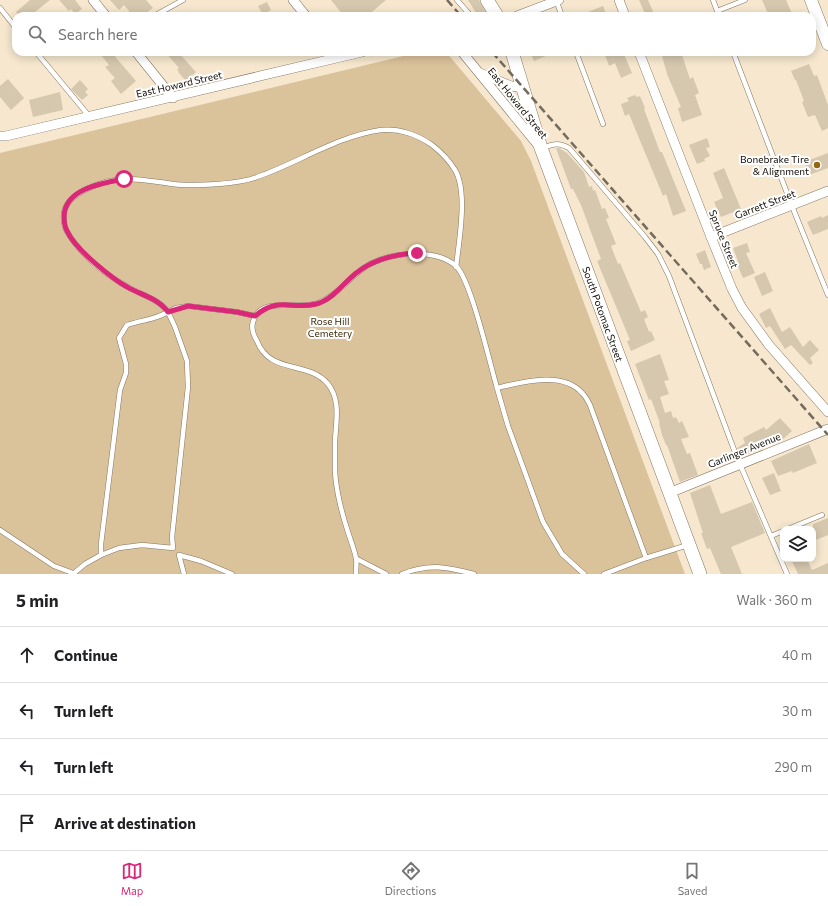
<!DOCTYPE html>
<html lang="en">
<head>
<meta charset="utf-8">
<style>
  body { margin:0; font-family:Commissioner,sans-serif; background:#f2f2f2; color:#202124 }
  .controls { position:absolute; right:12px; bottom:12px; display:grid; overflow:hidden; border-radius:8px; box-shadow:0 2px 10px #0003 }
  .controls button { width:36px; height:36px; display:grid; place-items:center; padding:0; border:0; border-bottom:1px solid #e0e0e0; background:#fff; color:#202124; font:20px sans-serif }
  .stop { position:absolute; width:12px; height:12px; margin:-9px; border:3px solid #db2777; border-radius:50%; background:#fff }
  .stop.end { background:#db2777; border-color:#fff; box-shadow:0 1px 4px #0008 }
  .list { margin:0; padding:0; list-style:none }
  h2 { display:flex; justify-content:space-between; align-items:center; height:52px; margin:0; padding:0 16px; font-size:17px }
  h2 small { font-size:13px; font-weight:400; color:#757577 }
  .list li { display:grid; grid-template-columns:26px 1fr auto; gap:12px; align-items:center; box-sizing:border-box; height:56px; padding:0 16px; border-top:1px solid #e0e0e0 }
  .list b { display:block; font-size:15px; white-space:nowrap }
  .list em { font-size:13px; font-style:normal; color:#757577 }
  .icon { flex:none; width:22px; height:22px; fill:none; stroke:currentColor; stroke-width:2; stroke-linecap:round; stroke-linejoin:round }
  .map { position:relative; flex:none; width:828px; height:574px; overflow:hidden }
  .search { position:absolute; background:#fff; box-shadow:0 2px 10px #0003; left:12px; right:12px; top:12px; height:44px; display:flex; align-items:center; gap:10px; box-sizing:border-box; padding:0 14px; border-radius:12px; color:#757577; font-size:15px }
  .sheet { height:276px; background:#fff }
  nav { display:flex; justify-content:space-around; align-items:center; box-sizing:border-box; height:56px; border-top:1px solid #e0e0e0; background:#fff; font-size:11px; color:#757577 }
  nav a { display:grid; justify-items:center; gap:2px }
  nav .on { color:#db2777 }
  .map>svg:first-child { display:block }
  .green { fill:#dac29a }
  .building { fill:#d6c8af }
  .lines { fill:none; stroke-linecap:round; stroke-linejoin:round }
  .service-casing { stroke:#847761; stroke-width:5.5 }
  .minor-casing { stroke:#847761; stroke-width:10 }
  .tertiary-casing { stroke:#847761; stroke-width:13 }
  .secondary-casing { stroke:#847761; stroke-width:14 }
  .service { stroke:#fff; stroke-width:4.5 }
  .minor { stroke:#fff; stroke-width:9 }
  .tertiary { stroke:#fff; stroke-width:12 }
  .secondary { stroke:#fff; stroke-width:13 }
  .rail { stroke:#746b5d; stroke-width:2.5; stroke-dasharray:8 4; stroke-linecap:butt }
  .route { stroke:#db2777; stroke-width:5 }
  .poi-dot { fill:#916910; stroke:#fff; stroke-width:1.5 }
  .labels { text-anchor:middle; stroke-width:4; stroke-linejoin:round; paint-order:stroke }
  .street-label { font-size:10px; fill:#100c05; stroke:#fff }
  .poi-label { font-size:10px; fill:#100c05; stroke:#fff; text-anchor:end }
  .park-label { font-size:10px; fill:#3d2d0d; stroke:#fff }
</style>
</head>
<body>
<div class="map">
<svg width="828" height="574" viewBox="0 0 828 574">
  <rect width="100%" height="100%" fill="#f6e7ce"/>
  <path class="green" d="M420,52H446L521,141L531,161L685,574H0V153Z"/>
  <g class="building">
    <path d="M30,0H50L30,16H19L16,12Z"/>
    <path d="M59,0H75L82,9L75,14L71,9L69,11Z"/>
    <path d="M110,0H146L153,8L142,16H133L124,5L119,10Z"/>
    <path d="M331,0H386L367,16H344Z"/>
    <path d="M468,0H479L488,16H478Z"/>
    <path d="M639,0H648L655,16H646Z"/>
    <path d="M762,0H786L793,16H769Z"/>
    <path d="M267,2L271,10L263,15L258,6Z"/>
    <path d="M603,6L607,16H578Z"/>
    <path d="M105,52H111L136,81L121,94L111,81L115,78L105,67L109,65L101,55Z"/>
    <path d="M165,52H178L196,72L186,81L179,73L177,69L179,68Z"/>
    <path d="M530,52H555L534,61Z"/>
    <path d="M604,52H623L632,73L621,78L615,63L609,66Z"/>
    <path d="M661,52H681L690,79L693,77L699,93L695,95L702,115L682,122L678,108L681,107L667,74Z"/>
    <path d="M809,64L814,76L817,75L828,105V128L822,131L815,115L808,117L802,102L804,101L796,80H795L791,71Z"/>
    <path d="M8,79L24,98L11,110L0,97V86Z"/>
    <path d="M80,80L88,89L85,92L88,95L82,100L71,89Z"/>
    <path d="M60,92L63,110L33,117L29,100Z"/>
    <path d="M635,95L637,97L640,96L645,108L644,109L660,152H662L686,211L673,216L666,194L663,196L629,114L625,116L621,104L629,101L627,98Z"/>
    <path d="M707,138L710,147L706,148L710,156L704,159L705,161L697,164L689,145Z"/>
    <path d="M556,148H559L567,153L584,172L589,187L592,186L593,191L595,190L602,209L605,208L609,218L606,219L616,244L611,246L618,264L620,263L641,312L645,310L648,317L644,319L649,332L651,331L655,340L631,351L627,341L630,340L597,261L601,259L581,205L573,189H571Z"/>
    <path d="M828,153V168L809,175L804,162Z"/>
    <path d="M724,168L741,209L721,217L714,202L723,198L713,173Z"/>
    <path d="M828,215V229L813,235L807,222L821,216L822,218Z"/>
    <path d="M747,243L750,252L746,253L755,273L743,278L736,262L738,261L733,248Z"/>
    <path d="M705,250L711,267L704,270L702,264H700L696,254Z"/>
    <path d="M765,272L773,291L762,296L754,277Z"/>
    <path d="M770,308L782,332L790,327L803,347L810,340L819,350L810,358L813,363L810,365L791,345L785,349L770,326L766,328L759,314Z"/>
    <path d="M660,354L669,380L664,381L669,394L660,397L665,413L671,411L673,418L676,417L679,423L682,421L689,437L681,439L687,454L690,453L698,475L680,482L667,445H666L662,435L659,423H660L651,399L649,400L635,364Z"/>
    <path d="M780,418L792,431L782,440L741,457L737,448L745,443L743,438L764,427L766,430Z"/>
    <path d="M809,444L817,463L793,473L792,471L778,476L771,461Z"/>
    <path d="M774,473L781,491L770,495L762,478Z"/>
    <path d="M710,485L721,514L752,502L765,533L731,547L742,574H721L710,548L707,549L701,533H703L690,493Z"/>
    <path d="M828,518V535L813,541V524Z"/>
    <path d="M791,559H807L812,570L828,563V574H798Z"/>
  </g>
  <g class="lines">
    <g class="service-casing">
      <g id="service">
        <path d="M457,0L471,16"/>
        <path d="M556,0L562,16"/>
        <path d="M713,0L719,16"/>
        <path d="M0,8L16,28"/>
        <path d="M717,11L745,0"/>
        <path d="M154,16L183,0"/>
        <path d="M36,52L89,116"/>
        <path d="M576,52L603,124"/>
        <path d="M733,52L792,206L828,295"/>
        <path d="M542,148C554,144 558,142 569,148L645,237L658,254L669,276L736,455L787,574"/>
        <path d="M168,312L175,327L187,361L188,387L172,537L173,548L142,545L119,548L101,555V544L118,406L120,390L126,373V364L119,338L127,325C142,320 154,320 168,312Z"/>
        <path d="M255,316L237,312L188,306L176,308L168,312C159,299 141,295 128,287C107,276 80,254 68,233C64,227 63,220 64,213C67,191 106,180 125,179C142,179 157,182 173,184C187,186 202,185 217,184C230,183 245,182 257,177C298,163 337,136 381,130C399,128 418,135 432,145C441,152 449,160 455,170C468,191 459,242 456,267"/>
        <path d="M788,529L822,515"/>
        <path d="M0,530L54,566L73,573"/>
        <path d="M771,536L783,531"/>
        <path d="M357,559L386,574"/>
        <path d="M73,574L85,564L101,555"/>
        <path d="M184,574L179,555L201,561L232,574"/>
        <path d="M356,574C356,569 357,563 356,558C354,548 350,539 347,529C341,510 336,491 335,471C335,461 335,451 335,441C336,422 341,400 328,384C308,360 270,375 257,341C254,336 251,328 253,322C259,295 300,310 318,303C339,295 351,274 370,264C393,252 435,248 456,266C471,280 490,364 497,388"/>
        <path d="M402,574C429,563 447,567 474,574"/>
        <path d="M584,574L562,554L543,522L508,426L497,388C522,382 564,370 583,394C586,397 588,401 590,405L646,558"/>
        <path d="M604,574L646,558L688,545"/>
      </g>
    </g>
    <g class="minor-casing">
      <g id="minor">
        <path d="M93,0L106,16"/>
        <path d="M293,0L306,16"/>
        <path d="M619,0L625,16"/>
        <path d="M517,16L559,0"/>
        <path d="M136,52L173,98"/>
        <path d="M462,52L538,145"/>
        <path d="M639,52L711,237L732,289L742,308L769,345L828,412"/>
        <path d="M480,73L511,86L524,88"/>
        <path d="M0,136H6L362,52"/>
        <path d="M711,237L828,191"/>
        <path d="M669,493L828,429"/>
      </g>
    </g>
    <g class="tertiary-casing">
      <path id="tertiary" d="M811,0L828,44"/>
    </g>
    <g class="secondary-casing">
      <g id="secondary">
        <path d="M487,0L497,16"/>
        <path d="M512,52L541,148L700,574"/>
      </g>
    </g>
    <use href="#service" class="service"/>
    <use href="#minor" class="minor"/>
    <use href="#tertiary" class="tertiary"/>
    <use href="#secondary" class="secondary"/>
    <g class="rail">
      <path d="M447,0L461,16"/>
      <path d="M492,52L828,435"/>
    </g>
  </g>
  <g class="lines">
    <path class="route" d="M124,179C102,183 65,189 64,216C64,222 64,226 67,231C75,249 112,279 129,288C142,295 159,299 168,312L188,306L237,312L255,316C279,296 291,310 316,304C332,300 343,284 355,274C373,259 394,254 417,253"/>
  </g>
  <circle class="poi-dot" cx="817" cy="165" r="4"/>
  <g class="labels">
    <g class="street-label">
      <text transform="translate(179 84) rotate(-13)" y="4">East Howard Street</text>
      <text transform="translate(518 103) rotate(51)" y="4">East Howard Street</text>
      <text transform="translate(765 204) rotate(-21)" y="4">Garrett Street</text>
      <text transform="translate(724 239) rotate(68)" y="4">Spruce Street</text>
      <text transform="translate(603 314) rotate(70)" y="4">South Potomac Street</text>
      <text transform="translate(744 450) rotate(-22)" y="4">Garlinger Avenue</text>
    </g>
    <g class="poi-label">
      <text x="809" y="163">Bonebrake Tire<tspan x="809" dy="12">&amp; Alignment</tspan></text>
    </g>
    <g class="park-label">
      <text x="330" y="325">Rose Hill<tspan x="330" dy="12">Cemetery</tspan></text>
    </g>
  </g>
</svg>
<div class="controls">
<button><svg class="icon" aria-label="layers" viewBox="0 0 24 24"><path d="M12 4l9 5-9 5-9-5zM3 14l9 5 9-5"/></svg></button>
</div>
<div class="stop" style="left:124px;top:179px"></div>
<div class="stop end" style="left:417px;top:253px"></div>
<div class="search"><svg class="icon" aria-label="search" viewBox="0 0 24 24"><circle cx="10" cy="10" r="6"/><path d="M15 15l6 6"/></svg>Search here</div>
</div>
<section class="sheet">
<h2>5 min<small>Walk · 360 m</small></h2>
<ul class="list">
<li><svg class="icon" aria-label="ahead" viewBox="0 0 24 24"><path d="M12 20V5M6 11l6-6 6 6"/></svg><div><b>Continue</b></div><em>40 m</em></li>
<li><svg class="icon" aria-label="left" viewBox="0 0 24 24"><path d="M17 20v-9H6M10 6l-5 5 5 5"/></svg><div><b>Turn left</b></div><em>30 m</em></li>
<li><svg class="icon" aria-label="left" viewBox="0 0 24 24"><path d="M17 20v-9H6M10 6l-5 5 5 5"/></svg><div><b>Turn left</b></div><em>290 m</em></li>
<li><svg class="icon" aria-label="arrive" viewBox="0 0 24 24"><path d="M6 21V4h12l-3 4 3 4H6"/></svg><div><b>Arrive at destination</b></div></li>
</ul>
</section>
<nav>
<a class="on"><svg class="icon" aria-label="map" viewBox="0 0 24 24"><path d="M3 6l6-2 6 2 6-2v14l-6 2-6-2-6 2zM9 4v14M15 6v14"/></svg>Map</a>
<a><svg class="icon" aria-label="directions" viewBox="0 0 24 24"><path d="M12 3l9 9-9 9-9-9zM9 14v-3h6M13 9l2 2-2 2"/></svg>Directions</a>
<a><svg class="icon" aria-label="saved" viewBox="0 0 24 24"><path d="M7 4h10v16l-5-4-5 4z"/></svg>Saved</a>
</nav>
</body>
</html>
